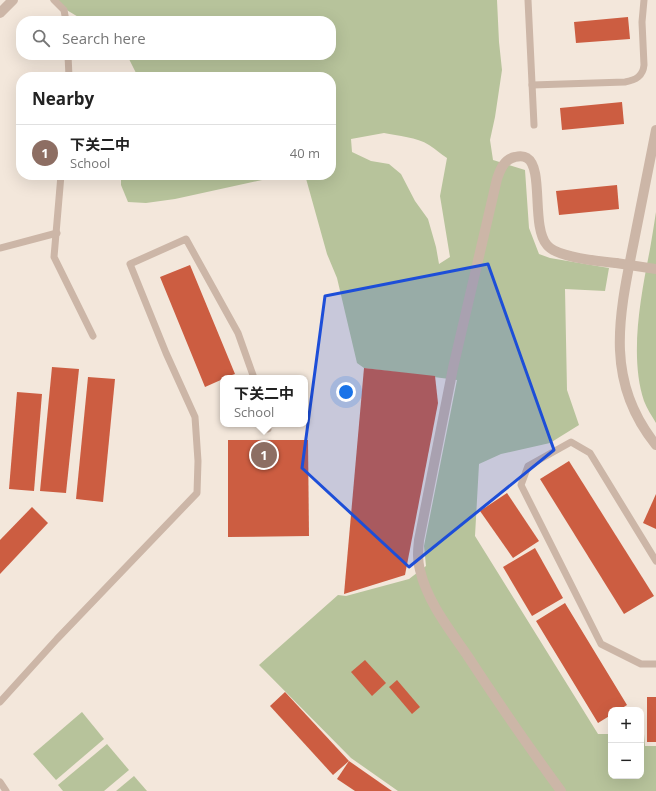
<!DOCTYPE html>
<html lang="en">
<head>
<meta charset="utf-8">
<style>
  body { margin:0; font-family:"Open Sans","Noto Sans SC",sans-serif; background:#f6f6f6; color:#222 }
  .controls { position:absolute; right:12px; bottom:12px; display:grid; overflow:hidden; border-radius:8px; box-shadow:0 4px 16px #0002 }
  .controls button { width:36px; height:36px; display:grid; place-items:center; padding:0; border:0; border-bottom:1px solid #e0e0e0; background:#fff; color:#222; font:20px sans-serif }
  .you { position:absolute; left:346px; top:392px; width:14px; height:14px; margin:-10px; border:3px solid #fff; border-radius:50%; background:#1a73e8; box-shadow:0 0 0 6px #1a73e833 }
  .badge { display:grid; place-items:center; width:26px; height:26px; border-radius:50%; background:#7c3aed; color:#fff; font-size:13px; font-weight:700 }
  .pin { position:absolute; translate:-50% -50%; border:2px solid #fff; box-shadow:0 1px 4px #0006 }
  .popup { position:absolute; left:220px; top:375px; width:88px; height:52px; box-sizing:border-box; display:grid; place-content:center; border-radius:8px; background:#fff; filter:drop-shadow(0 1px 3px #0005); font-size:13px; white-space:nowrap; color:#767676 }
  .popup b { font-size:15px; color:#222 }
  .popup::after { content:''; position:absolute; left:50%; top:100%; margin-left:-8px; border:8px solid transparent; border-top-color:#fff }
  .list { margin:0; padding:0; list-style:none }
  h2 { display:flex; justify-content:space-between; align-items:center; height:52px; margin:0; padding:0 16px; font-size:17px }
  h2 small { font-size:13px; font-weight:400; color:#767676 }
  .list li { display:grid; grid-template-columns:26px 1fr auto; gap:12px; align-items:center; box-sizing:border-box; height:56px; padding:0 16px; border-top:1px solid #e0e0e0 }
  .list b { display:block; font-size:15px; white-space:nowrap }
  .list p { margin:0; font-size:13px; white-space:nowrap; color:#767676 }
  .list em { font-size:13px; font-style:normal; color:#767676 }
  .icon { flex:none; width:22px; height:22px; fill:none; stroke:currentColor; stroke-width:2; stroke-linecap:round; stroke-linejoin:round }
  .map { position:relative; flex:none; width:656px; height:791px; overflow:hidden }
  .search { position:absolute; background:#fff; box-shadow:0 4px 16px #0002; left:16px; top:16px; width:320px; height:44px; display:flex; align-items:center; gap:10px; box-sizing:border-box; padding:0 14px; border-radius:16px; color:#767676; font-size:15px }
  .panel { position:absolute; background:#fff; box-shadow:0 4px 16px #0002; left:16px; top:72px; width:320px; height:108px; border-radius:16px }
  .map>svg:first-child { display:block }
  .green { fill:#b7c39b; fill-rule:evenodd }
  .building { fill:#cc5d41 }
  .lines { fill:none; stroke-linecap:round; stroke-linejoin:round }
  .lane { stroke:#ccb6a7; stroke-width:7 }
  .street { stroke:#ccb6a7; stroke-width:10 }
  .street-bridge { stroke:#ccb6a7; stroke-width:10 }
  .marked { fill:#1d4ed8; fill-opacity:0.2; stroke:#1d4ed8; stroke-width:3; stroke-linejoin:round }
</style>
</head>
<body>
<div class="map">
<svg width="656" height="791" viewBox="0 0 656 791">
  <rect width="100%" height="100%" fill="#f3e7db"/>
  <g class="green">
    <path d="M50,0H497L499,42L502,70L495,117L490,140L493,160L525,170L529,228L539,254L550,258L609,268L605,291L565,289L567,390L579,425L550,443L501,454L479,464L475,536L598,734H611V776H641V734H644L645,746H656V791H398L351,758L259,665L338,595L346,596L409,579L426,566L424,546L457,380L364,368L357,363L337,278L327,254L305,175H331V77H138L127,55H331V21H85ZM384,133C398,136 417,137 429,145C436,149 440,154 447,158L440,196L450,257L439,264L436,247L428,219L415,201L401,174L389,164L371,161L352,152L351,139Z"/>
    <path d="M121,175H285L175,199L146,203L128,202L121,185Z"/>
    <path d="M656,212V423C652,416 647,409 644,401C629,356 641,295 650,249C652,237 654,225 656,212Z"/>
    <path d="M82,712L104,739L56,780L33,754Z"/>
    <path d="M107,744L129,770L104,791H63L58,785Z"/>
    <path d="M134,776L147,791H116Z"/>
  </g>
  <g class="building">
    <path d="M628,17L630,39L576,43L574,22Z"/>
    <path d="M622,102L624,124L562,130L560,108Z"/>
    <path d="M617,185L619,209L559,215L556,191Z"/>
    <path d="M190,265L235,374L223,378V379L205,387L160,277Z"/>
    <path d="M52,367L79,369L66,493L40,491Z"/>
    <path d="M364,368L435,376L438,403L405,575L344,594Z"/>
    <path d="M88,377L115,379L103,502L76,499Z"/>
    <path d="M17,392L42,394L34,491L9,489Z"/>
    <path d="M228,440H308L309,536L228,537Z"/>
    <path d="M569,461L654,596L624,614L540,479Z"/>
    <path d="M507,493L539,541L513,558L480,511Z"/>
    <path d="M656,494V529L643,523Z"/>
    <path d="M32,507L48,523L0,574V540Z"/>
    <path d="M535,548L563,598L532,616L503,567Z"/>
    <path d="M565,603L627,705L619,710H611V715L598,723L536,621Z"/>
    <path d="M365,660L386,683L372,696L351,672Z"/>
    <path d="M397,680L420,707L412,714L389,687Z"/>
    <path d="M285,692L349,761L333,775L270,706Z"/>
    <rect x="647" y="697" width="9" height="45"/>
    <path d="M349,761L392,791H355L337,779Z"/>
  </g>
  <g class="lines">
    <g class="lane">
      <path d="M54,0L64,10L66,21"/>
      <path d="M528,0L534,125"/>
      <path d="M68,55L69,77"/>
      <path d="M532,85L625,82C636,80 643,76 644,65L642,22L644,0"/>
      <path d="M61,175L54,257L93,336"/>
      <path d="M0,248L57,233"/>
      <path d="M267,424L268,429"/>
      <path d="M656,561L590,453L571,442L528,466L521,485L601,644L641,664H656"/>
      <path d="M0,702L57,639L197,493L198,461L195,417L166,353L130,264L186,239L238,333L254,378"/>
      <path d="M0,782L6,791"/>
    </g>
    <g class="street">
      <path d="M0,13L13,0"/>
      <path d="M656,130C649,167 641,204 634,241C619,316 604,381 656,445"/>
      <path d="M561,791C528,746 497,701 467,655C449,629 427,601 420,570C417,560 418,550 419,540L453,368L497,179C500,170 504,159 515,157C519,156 524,156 527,158C544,168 531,227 547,245C557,258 600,261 616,263"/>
    </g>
    <path class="street-bridge" d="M616,263L656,269"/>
  </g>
  <path class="marked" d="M488,264L554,450L409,567L302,468L325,296Z"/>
</svg>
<div class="controls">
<button>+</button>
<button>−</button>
</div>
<div class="you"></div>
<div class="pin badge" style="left:264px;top:455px;background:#8d6e63">1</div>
<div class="popup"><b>下关二中</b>School</div>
<div class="search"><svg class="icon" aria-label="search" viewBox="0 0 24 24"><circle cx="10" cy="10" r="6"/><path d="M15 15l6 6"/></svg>Search here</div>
<section class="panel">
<h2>Nearby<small></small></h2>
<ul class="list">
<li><span class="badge" style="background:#8d6e63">1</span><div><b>下关二中</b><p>School</p></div><em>40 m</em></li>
</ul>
</section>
</div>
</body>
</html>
